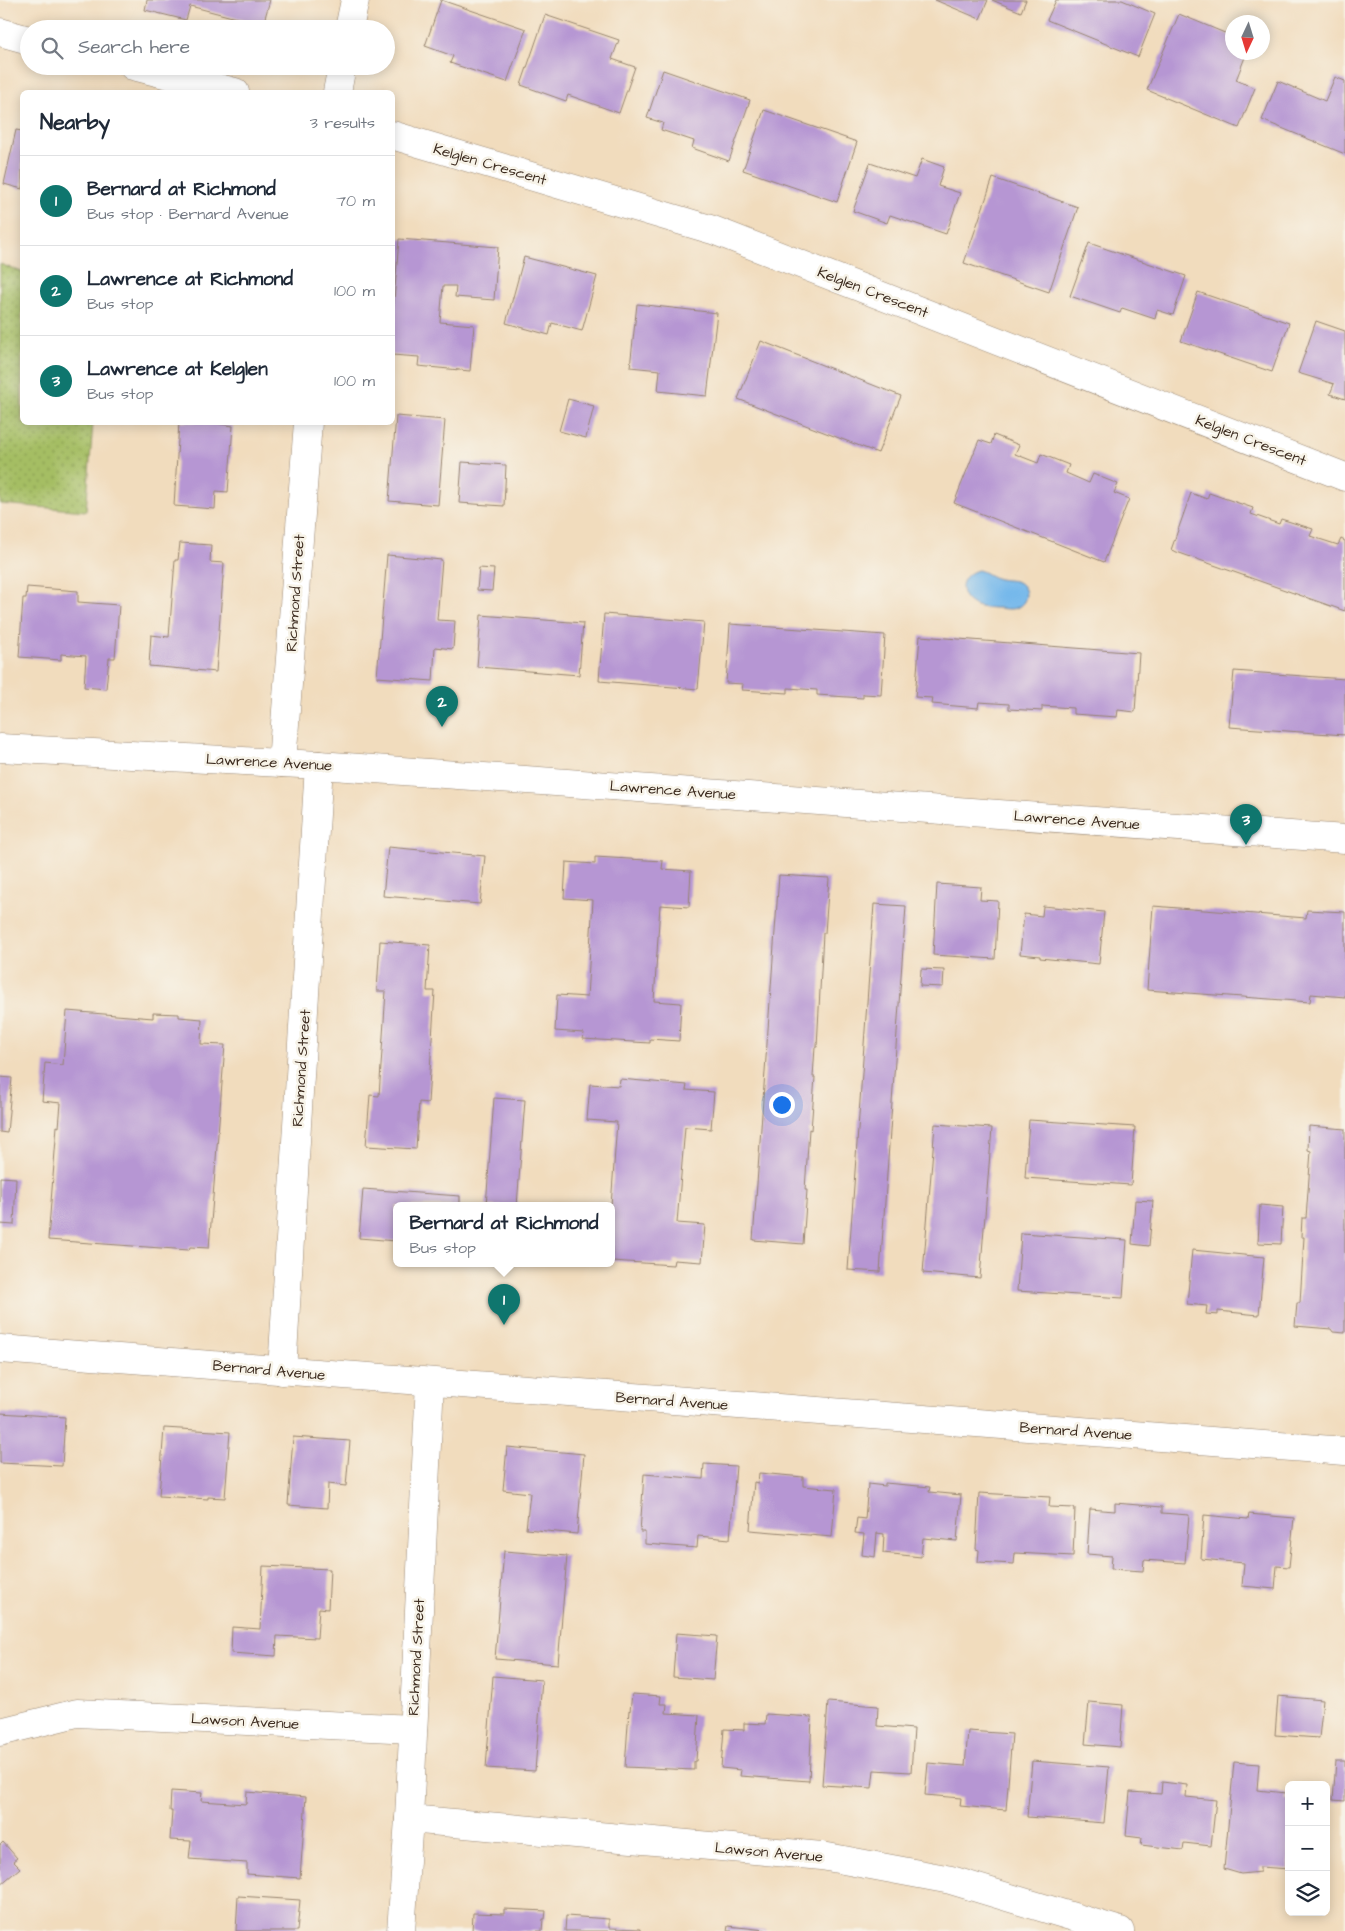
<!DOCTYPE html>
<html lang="en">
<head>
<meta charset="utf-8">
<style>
  body { margin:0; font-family:"Architects Daughter",sans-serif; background:#f6f6f7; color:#1f2937 }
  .controls { position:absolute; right:15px; bottom:15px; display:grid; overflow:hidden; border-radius:8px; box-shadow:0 2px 12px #0003 }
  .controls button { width:45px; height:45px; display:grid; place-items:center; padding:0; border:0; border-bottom:1px solid #e0e1e3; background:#fff; color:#1f2937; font:25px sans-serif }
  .compass { position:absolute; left:1225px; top:15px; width:45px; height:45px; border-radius:50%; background:#fff; box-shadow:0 2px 12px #0003; rotate:184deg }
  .you { position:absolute; left:781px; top:1104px; width:18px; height:18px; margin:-12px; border:4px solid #fff; border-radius:50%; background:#1a73e8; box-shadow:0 0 0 8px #1a73e833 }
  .badge { display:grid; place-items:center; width:32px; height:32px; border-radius:50%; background:#0f766e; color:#fff; font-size:16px; font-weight:700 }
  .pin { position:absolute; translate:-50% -41px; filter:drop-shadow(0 1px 2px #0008) }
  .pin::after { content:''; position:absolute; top:26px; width:18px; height:15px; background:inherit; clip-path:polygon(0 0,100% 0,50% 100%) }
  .popup { position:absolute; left:393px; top:1202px; width:222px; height:65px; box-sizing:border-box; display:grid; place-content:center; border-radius:8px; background:#fff; filter:drop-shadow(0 1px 4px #0005); font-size:16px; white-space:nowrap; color:#747a83 }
  .popup b { font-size:19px; color:#1f2937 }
  .popup::after { content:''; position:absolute; left:50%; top:100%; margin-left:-10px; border:10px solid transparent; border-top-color:#fff }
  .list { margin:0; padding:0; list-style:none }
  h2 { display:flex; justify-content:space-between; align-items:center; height:65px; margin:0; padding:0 20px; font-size:21px }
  h2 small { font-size:16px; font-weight:400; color:#747a83 }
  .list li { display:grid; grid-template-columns:32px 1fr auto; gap:15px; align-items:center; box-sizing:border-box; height:90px; padding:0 20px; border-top:1px solid #e0e1e3 }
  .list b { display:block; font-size:19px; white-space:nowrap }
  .list p { margin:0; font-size:16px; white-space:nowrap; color:#747a83 }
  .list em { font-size:16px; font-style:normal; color:#747a83 }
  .icon { flex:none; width:28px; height:28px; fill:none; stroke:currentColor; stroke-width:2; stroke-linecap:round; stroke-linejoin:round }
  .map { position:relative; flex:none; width:1345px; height:1931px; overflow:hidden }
  .search { position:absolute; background:#fff; box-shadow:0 2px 12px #0003; left:20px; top:20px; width:375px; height:55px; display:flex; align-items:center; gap:12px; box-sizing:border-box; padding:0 18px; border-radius:28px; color:#747a83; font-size:19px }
  .panel { position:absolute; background:#fff; box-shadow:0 2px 12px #0003; left:20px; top:90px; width:375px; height:335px; border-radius:8px }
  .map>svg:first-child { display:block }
  .park { fill:url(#park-dots); stroke:#707440 }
  .water { fill:#75b8eb; stroke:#587184 }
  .building { fill:#b696d3 }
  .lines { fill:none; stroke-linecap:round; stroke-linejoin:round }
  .minor-casing { stroke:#96836e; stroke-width:29 }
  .minor { stroke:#fff; stroke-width:28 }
  .labels { text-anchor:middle; stroke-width:5; stroke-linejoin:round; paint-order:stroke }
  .street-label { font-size:15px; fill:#3b2a1e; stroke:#f7f3e8 }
</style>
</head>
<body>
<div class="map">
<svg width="1345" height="1931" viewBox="0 0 1345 1931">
  <defs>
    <pattern id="park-dots" width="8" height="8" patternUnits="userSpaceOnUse" patternTransform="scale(1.25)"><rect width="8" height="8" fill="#a5be63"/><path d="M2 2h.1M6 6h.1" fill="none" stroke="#889b51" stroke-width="1.8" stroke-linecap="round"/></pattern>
  </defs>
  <rect width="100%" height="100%" fill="#f7f3e8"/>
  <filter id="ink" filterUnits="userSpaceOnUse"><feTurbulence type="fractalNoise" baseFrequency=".02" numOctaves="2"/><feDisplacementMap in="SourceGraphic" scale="10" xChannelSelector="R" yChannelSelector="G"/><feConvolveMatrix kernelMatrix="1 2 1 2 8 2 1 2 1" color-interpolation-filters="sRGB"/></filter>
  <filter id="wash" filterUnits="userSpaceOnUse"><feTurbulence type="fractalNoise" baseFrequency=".0096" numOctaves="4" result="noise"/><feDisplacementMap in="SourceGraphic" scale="20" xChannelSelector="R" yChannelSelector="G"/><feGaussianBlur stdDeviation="1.12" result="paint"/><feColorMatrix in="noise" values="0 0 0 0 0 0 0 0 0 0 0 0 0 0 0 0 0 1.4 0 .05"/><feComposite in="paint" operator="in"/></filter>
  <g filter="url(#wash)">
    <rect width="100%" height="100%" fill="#f1dcbd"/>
    <path class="park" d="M0,264L22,272V422L93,423L86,511L0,504Z"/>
    <path class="water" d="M978,570C986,572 989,576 996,578C1002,581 1012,579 1018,582C1029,588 1028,602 1018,607C1013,610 1005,609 999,608C992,608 982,608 976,606C956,597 958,575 978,570Z"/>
    <g id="blocks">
      <g class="building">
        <path d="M147,0H270L263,25L190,6L186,20L145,10Z"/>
        <path d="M441,0L526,29L507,82L450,63L453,56L425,46Z"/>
        <path d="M935,0H988L980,19Z"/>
        <path d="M992,0H1026L1021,12Z"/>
        <path d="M1056,0H1122L1155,14L1138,57L1047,20Z"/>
        <path d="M1179,14L1232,36V52H1247L1236,80L1255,88L1239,128L1147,90Z"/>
        <path d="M545,15L619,40L612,59L635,67L619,113L568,95L566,101L521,85Z"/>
        <path d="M663,70L750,100L729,161L692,148L694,141L661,130L663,123L647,118Z"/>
        <path d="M1335,77L1345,81V154L1262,120L1278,81L1325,101Z"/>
        <path d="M764,110L857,142L837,202L743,170Z"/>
        <path d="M16,130L22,131V189L4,184Z"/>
        <path d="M922,159L944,167L938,186L960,193L946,234L890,215L887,223L853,211L870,163L915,178Z"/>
        <path d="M993,178L1078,207L1049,292L964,263Z"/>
        <path d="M399,239L498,247L494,300L455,297L456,286H443L440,322L474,325L470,371L418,366L419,357L392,355V325Z"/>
        <path d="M1089,243L1186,276L1173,315L1157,310L1155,319L1122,308L1120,313L1070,296Z"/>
        <path d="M524,257L597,276L582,331L552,323L549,335L506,323Z"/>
        <path d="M1198,292L1289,323L1272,372L1181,341Z"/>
        <path d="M637,304L717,313L707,396L658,391L660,370L630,367Z"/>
        <path d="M1316,321L1345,331V399L1330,394L1334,384L1298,373Z"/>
        <path d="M761,341L901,396L878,453L738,399Z"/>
        <path d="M568,399L594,406L586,438L559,431Z"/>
        <path d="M396,416L445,420L438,505L389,501Z"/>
        <path d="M179,422H209L233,426L228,492L216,491L215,509L174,506Z"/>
        <path d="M994,435L1019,445L1015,454L1038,463L1041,454L1069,465L1066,473L1089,483L1093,474L1118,484L1114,493L1129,499L1104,562L954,503L979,440L991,444Z"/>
        <path d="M462,462L506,465L504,506L459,503Z"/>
        <path d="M1191,493L1207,499L1209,493L1253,508L1251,514L1279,524L1281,519L1313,529L1310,536L1338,545L1341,539L1345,541V611L1171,550Z"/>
        <path d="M180,543L211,545L210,562L224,563L216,672L149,666L151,635L169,637L175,560H178Z"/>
        <path d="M387,555L442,560L437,620L455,621L453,649L435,647L433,681L377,677Z"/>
        <path d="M479,568L494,569L492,591L477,590Z"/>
        <path d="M27,587L78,591V602L119,605L115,658H109L106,689L84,687L86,656L61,654V660L19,657L23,598H26Z"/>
        <path d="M604,614L704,622L698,689L599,681Z"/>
        <path d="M481,615L583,623L579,675L477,667Z"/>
        <path d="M730,624L885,635L881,695L863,694V698L817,695V690L788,688V693L742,690L743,684L726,683Z"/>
        <path d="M920,636L1139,653L1135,712L1118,710L1117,717L1073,714V708L1042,706V711L1009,709V704L979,702L978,708L932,704L933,698L915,697Z"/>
        <path d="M1234,671L1345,679V735L1229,727Z"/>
        <path d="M388,847L485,856L480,904L383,896Z"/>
        <path d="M595,857L663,861L662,869L691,871L689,907L660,905L654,1001L681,1003L679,1041L650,1039V1043L583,1039L584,1033L555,1031L557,995L587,997L593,900L564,898L566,862L595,864Z"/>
        <path d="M779,875L829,878L825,933H823L817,1047H815L813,1077H815L811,1130L809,1129L805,1190H807L803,1244L753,1240Z"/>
        <path d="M937,884L981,887L980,900L998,901L995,959L933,955Z"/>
        <path d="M874,904L906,906L880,1272L848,1270Z"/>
        <path d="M1043,906L1104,912L1099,964L1040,958V956L1020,954L1024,914L1042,916Z"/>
        <path d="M1153,906L1306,918L1307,910L1345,912V997L1311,994L1310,1002L1147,990Z"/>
        <path d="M380,941L430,945L427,991H435L428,1103L419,1102L416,1149L366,1146L370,1095L379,1096L386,991H377Z"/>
        <path d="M921,969L944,970L943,987L920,986Z"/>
        <path d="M67,1011L153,1018V1013L179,1014V1017L202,1019L201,1044L225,1045L209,1248L190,1247L189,1250L48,1240L57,1126L59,1127L61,1103L42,1101L45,1063L63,1065Z"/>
        <path d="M0,1077L12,1078L7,1133L0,1132Z"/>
        <path d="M620,1079L687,1085L686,1090L714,1092L711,1129L685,1127L677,1223L705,1225L702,1262L674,1260L673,1265L612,1261L611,1206L617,1122L587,1120L590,1084L619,1086Z"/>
        <path d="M494,1098L525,1100L517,1206H486Z"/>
        <path d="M1029,1120L1135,1127L1131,1185L1025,1178Z"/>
        <path d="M935,1124L992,1128L980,1278L923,1273Z"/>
        <path d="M1309,1126L1345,1129V1333L1333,1332L1331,1329L1295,1326L1297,1303H1300L1304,1237H1301L1302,1218H1306L1311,1151L1308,1150Z"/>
        <path d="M0,1177L16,1178L14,1225L0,1224Z"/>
        <path d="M363,1189L460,1196V1206H396V1241L359,1238Z"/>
        <path d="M1135,1200L1153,1201L1149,1246L1132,1244Z"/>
        <path d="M1260,1205L1283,1207L1281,1244L1258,1243Z"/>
        <path d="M1021,1233L1127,1240L1123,1298L1017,1291Z"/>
        <path d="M1192,1250L1264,1257L1259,1315L1218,1311V1315L1206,1314L1207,1306L1187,1304Z"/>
        <path d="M0,1413L65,1417L62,1466L0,1463Z"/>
        <path d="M164,1428L230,1432L225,1498L208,1497V1499L159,1496Z"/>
        <path d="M293,1437L350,1441L346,1486L328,1484L327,1508L288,1505Z"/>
        <path d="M507,1447L584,1454L577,1534L526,1529L530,1493L503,1490Z"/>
        <path d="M704,1464L736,1466L730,1539L698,1536L697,1548L645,1544V1532H640L644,1474L703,1479Z"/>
        <path d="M759,1473L803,1477V1486L836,1489L832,1537L750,1530L754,1482L758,1483Z"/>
        <path d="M885,1483L930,1487L929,1492L961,1495L957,1541L923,1538L921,1557L883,1553L884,1534L877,1533L875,1557L862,1555L864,1534L855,1533L857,1518L865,1519L868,1484L885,1486Z"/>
        <path d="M979,1493L1050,1497L1049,1507L1075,1508L1073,1556L1015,1553L1014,1564L978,1562L979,1550L976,1549Z"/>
        <path d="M1115,1503L1162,1507V1513L1189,1515L1185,1563L1144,1560L1143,1571L1111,1569L1112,1556L1087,1554L1090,1509L1115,1511Z"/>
        <path d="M1249,1514L1294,1518L1289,1567L1277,1566L1275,1589L1242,1586L1244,1563L1201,1559L1204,1515L1248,1519Z"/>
        <path d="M504,1551L567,1556L558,1664L495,1659Z"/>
        <path d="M263,1566L330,1569L328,1609L319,1608L317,1638L277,1636L276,1656L231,1653L232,1627L260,1629Z"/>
        <path d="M676,1633L717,1636L713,1680L673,1677Z"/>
        <path d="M493,1676L542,1680L535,1771L486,1768Z"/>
        <path d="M632,1694L661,1696L660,1704H667L666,1713L699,1715L696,1761H694V1770L625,1767L629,1710L630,1711Z"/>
        <path d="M1278,1696L1323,1700L1319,1738L1275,1735Z"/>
        <path d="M828,1702L878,1706L877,1726L914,1729L911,1772L874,1770L872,1788L822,1785Z"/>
        <path d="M1089,1702L1123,1705L1120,1747L1085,1744Z"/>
        <path d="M766,1714L812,1717L809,1781L740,1776L741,1770L721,1768L724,1729L744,1730V1723L765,1724Z"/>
        <path d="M968,1731L1012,1734L1006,1810L960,1806L961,1798L925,1795L928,1763L965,1766Z"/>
        <path d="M1032,1761L1109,1767L1104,1823L1027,1817Z"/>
        <path d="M1336,1761H1345V1801L1333,1800Z"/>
        <path d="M1234,1762L1259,1764L1257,1790L1286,1793L1285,1800L1289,1801V1869L1260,1867V1872L1241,1874L1224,1869Z"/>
        <path d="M1162,1782L1187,1785L1186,1797L1216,1800L1211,1846L1184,1843L1183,1850L1141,1845L1142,1838L1126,1836L1130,1792L1161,1794Z"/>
        <path d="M171,1791L202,1793L201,1801L246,1804L247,1792L306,1797L300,1878L247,1874V1863L189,1859L191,1841L170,1840L172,1811H170Z"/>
        <path d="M3,1842L17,1858L13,1861L20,1868L0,1885V1845Z"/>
        <path d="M238,1896L300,1900L297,1931H236Z"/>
        <path d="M504,1909L546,1911L545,1919H543L542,1931H472L473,1913L504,1914Z"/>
        <path d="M566,1916L609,1919V1928L641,1929V1931H565Z"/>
        <path d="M728,1926L766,1930V1931H727Z"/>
      </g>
    </g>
  </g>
  <g filter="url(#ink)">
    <use href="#blocks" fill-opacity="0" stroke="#96836e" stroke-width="1"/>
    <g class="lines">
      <g class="minor-casing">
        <g id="minor">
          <path d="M349,29L355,0"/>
          <path d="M0,32L29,40"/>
          <path d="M133,66L235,92"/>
          <path d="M337,92L342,66"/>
          <path d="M392,135L713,230L1345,477"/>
          <path d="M0,748L319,765L1345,839"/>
          <path d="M282,763L308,422"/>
          <path d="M0,1349L1345,1451"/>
          <path d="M282,1371L319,765"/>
          <path d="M0,1732L77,1713L413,1729"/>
          <path d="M409,1819L822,1856L951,1880L1120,1931"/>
          <path d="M401,1931L409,1819L430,1382"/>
        </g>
      </g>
      <use href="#minor" class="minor"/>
    </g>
  </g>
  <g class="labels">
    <g class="street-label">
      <text transform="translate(490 164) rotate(16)" y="5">Kelglen Crescent</text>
      <text transform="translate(873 292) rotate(21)" y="5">Kelglen Crescent</text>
      <text transform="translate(1251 440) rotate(21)" y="5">Kelglen Crescent</text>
      <text transform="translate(295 593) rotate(-86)" y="5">Richmond Street</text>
      <text transform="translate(269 762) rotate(3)" y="5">Lawrence Avenue</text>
      <text transform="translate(673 790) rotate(4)" y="5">Lawrence Avenue</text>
      <text transform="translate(1077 820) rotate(4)" y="5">Lawrence Avenue</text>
      <text transform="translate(301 1068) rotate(-86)" y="5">Richmond Street</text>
      <text transform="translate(269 1370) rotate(5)" y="5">Bernard Avenue</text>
      <text transform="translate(672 1401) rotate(4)" y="5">Bernard Avenue</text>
      <text transform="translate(1076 1431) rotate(4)" y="5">Bernard Avenue</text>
      <text transform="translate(416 1657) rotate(-87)" y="5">Richmond Street</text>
      <text transform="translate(245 1721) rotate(3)" y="5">Lawson Avenue</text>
      <text transform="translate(769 1852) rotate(5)" y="5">Lawson Avenue</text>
    </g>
  </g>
</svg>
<div class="controls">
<button>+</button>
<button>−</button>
<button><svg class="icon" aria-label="layers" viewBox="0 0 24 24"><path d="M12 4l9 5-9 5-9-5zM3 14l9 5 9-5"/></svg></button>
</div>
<svg class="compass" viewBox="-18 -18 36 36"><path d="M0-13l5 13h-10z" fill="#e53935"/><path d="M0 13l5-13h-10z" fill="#747a83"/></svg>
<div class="you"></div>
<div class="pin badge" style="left:504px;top:1325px">1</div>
<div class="popup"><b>Bernard at Richmond</b>Bus stop</div>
<div class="pin badge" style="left:442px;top:727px">2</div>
<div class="pin badge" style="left:1246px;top:845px">3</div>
<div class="search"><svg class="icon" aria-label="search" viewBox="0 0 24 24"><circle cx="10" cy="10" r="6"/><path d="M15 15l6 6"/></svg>Search here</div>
<section class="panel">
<h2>Nearby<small>3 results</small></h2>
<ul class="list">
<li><span class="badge">1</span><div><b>Bernard at Richmond</b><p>Bus stop · Bernard Avenue</p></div><em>70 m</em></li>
<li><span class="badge">2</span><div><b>Lawrence at Richmond</b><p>Bus stop</p></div><em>100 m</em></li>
<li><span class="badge">3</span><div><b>Lawrence at Kelglen</b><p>Bus stop</p></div><em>100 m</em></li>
</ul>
</section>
</div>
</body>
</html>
